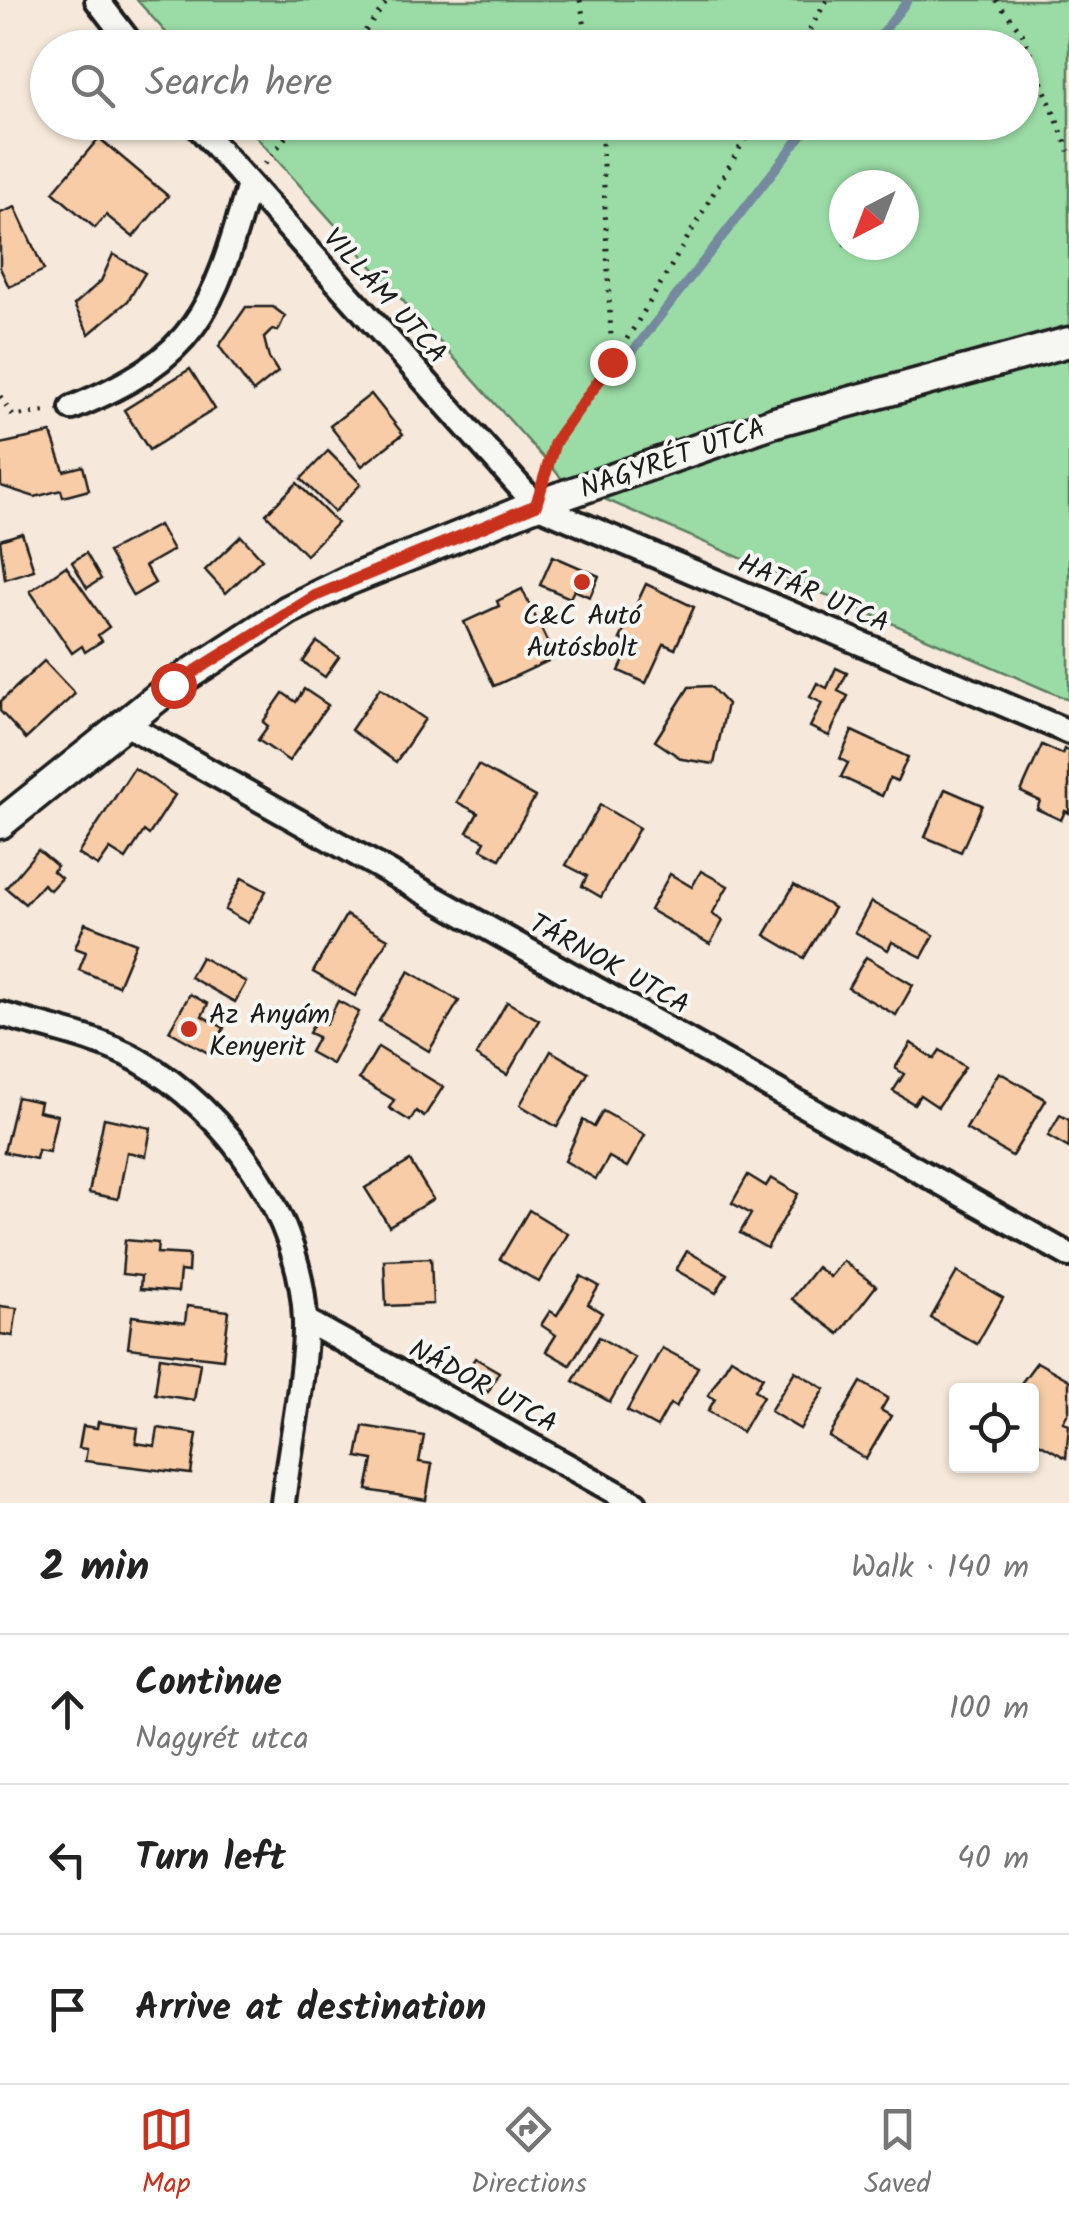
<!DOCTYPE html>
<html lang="en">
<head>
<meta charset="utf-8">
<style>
  body { margin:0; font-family:Kalam,sans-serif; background:#f6f6f6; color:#222 }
  .controls { position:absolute; right:30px; bottom:30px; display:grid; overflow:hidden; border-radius:10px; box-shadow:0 2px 8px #0004 }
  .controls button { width:90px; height:90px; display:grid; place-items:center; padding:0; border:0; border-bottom:2px solid #e0e0e0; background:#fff; color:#222; font:50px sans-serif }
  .compass { position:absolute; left:829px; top:170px; width:90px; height:90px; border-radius:50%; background:#fff; box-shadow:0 2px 8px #0004; rotate:222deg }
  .stop { position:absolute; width:30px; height:30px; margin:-22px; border:8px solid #c8321e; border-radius:50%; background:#fff }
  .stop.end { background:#c8321e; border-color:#fff; box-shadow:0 2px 10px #0008 }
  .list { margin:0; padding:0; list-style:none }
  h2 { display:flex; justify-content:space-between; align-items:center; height:130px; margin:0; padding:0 40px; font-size:42px }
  h2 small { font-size:32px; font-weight:400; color:#767676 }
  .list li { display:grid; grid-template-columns:65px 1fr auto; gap:30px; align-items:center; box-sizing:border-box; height:150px; padding:0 40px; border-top:2px solid #e0e0e0 }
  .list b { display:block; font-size:38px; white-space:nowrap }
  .list p { margin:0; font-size:32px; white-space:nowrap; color:#767676 }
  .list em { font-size:32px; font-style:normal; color:#767676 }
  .icon { flex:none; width:55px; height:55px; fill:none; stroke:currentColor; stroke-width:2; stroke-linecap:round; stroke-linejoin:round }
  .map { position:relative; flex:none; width:1069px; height:1503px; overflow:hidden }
  .search { position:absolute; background:#fff; box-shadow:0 2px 8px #0004; left:30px; right:30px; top:30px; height:110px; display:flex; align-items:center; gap:25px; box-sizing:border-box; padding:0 35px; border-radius:55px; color:#767676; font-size:38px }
  .sheet { height:580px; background:#fff }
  nav { display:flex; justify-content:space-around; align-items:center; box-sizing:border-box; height:140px; border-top:2px solid #e0e0e0; background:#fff; font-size:28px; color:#767676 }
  nav a { display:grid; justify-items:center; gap:5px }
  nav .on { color:#c8321e }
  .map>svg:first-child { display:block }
  .green { fill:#9bdca6; stroke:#5c7c61; stroke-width:2.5; fill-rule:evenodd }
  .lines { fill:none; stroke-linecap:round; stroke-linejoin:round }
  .stream { stroke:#748a9f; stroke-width:9 }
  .building { fill:#f7cca6; stroke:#1c1c1c; stroke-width:2.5 }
  .minor-casing { stroke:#1c1c1c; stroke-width:30 }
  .tertiary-casing { stroke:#1c1c1c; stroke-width:35 }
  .path { stroke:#1c1c1c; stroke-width:5; stroke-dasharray:2.5 8; stroke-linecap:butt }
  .minor { stroke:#f6f6f2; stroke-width:22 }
  .tertiary { stroke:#f6f6f2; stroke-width:28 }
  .route { stroke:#c8321e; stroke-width:12 }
  .poi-dot { fill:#c8321e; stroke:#f6f6f2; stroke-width:4 }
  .labels { text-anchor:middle; stroke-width:8; stroke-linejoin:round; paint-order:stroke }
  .street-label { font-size:28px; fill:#1c1c1c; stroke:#f6f6f2 }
  .poi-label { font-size:28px; fill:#1c1c1c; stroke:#f6f6f2 }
</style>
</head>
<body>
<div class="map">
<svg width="1069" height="1503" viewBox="0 0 1069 1503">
  <rect width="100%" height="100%" fill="#f6e9db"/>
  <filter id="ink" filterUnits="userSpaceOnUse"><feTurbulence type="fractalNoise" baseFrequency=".01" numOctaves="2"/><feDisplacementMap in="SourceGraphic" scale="20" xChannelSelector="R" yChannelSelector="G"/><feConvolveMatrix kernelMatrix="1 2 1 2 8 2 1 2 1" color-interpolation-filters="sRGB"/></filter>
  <g filter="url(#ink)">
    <path class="green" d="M137,0H1069V700L565,482L244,123L1022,122V48L179,47ZM844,185H904V245H844Z"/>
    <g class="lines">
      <g class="stream">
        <path d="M871,48L908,0"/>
        <path d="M619,369L812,122"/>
      </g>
    </g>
    <g class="building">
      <path d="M99,138L168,196L133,237L106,215L95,228L53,192Z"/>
      <path d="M15,207L44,270L9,287L0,268V213Z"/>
      <path d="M113,254L145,273L128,301L89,334L74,305L101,281Z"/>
      <path d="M246,307H273L285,316L278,331L272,330L264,338L269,358L278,372L253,392L219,346Z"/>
      <path d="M190,369L215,409L149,450L124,410Z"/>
      <path d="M371,394L403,434L362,466L330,426Z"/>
      <path d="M51,433L64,471L83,466L89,490L63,497L61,490L35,497L1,486L0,444Z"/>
      <path d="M328,451L361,484L334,512L301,479Z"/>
      <path d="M297,483L337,523L306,555L266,514Z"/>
      <path d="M159,525L173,550L145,566L155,583L133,596L108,552Z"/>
      <path d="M22,533L34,570L5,579L0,540Z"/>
      <path d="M241,536L262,559L226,593L205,570Z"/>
      <path d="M86,553L101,579L87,588L72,562Z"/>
      <path d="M553,556L599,576L590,597L574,590L570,598L540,585Z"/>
      <path d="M66,566L109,627L98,635L102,641L85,652L82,646L72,653L30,591Z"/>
      <path d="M646,584L694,607L675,649L664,644L646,683L619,671L632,644L620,639Z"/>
      <path d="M522,589L555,658L494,686L464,622L499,606L497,601Z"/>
      <path d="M317,642L339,657L325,677L303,662Z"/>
      <path d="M44,661L75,694L26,739L0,711V702Z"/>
      <path d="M836,668L847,673L838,691L848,696L829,736L810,727L822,703L810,697L817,683L827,688Z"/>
      <path d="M710,686L727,704L714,764L682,759L655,741L689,687Z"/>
      <path d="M380,688L425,719L396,762L351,730Z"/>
      <path d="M304,689L328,705L289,761L258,740L268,726L263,722L283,693L296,702Z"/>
      <path d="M852,731L908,757L897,781L890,778L882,796L841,777L848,763L840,759Z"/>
      <path d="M1042,745L1062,754L1064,749L1069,752V813L1065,811L1061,820L1037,809L1040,801L1021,792Z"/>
      <path d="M478,765L535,797L500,859L481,849L485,841L467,832L478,813L457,802Z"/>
      <path d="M134,768L175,795L149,835L144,831L126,859L110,849L98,866L78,854Z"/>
      <path d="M945,789L982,805L961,852L925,837Z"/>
      <path d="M600,805L639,828L601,897L582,886L587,876L566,865Z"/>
      <path d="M38,850L57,866L53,871L61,878L50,890L43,884L25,904L6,888Z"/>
      <path d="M701,871L728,886L712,914L723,921L710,944L650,910L670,874L692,887Z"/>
      <path d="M242,878L266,891L248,923L225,910Z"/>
      <path d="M794,885L834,908L804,958L765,935Z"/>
      <path d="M871,902L934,935L922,957L892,942L888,950L855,932Z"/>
      <path d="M346,915L388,939L355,996L313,972Z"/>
      <path d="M85,923L136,943L118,986L79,970L86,952L75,948Z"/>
      <path d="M201,957L246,982L235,1002L190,977Z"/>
      <path d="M866,957L913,985L896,1015L848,988Z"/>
      <path d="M409,971L459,1001L429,1051L379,1021Z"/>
      <path d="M190,994L208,1004L202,1016L224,1028L210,1054L169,1031Z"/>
      <path d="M338,1001L359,1012L332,1064L310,1052L318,1037L309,1033L316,1020L326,1024Z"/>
      <path d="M507,1002L539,1020L507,1075L476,1056Z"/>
      <path d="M911,1043L934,1059L940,1050L965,1067L938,1107L920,1095L914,1104L893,1091L904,1074L895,1068Z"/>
      <path d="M378,1047L443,1087L424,1117L416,1111L410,1121L389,1108L394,1100L359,1079Z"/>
      <path d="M551,1051L588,1073L557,1127L520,1105Z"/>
      <path d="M999,1072L1046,1100L1012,1156L966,1129Z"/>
      <path d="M17,1097L40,1102L38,1111L57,1115L49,1152L38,1150L36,1159L4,1152Z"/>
      <path d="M603,1111L645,1135L627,1167L609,1157L596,1179L565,1161L583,1120L594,1127Z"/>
      <path d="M1060,1115L1069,1120V1148L1048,1136Z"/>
      <path d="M104,1118L151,1128L146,1156L127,1152L118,1199L89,1193Z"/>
      <path d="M410,1161L433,1199L389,1226L365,1188Z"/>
      <path d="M748,1175L766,1186L771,1178L798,1194L767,1248L740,1233L751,1214L732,1203Z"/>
      <path d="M529,1210L568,1234L539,1282L500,1259Z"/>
      <path d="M125,1240L158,1243L157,1253L189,1255L188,1272L180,1271L178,1292L140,1289L141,1276L122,1274Z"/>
      <path d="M687,1251L727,1274L716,1293L676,1270Z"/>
      <path d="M431,1258L433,1304L386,1306L384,1260Z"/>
      <path d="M843,1261L876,1286L839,1334L792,1299L817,1267L830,1277Z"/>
      <path d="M957,1272L1003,1298L977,1344L931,1318Z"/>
      <path d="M581,1276L599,1286L588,1304L602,1313L570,1365L546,1351L556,1335L541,1325L550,1311L557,1315Z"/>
      <path d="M0,1306L17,1308L13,1336L0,1334Z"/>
      <path d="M187,1306L229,1311L223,1359L128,1348L132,1316L185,1323Z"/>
      <path d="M599,1337L635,1358L610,1402L573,1381Z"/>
      <path d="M662,1348L698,1367L676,1407L670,1404L657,1427L627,1411Z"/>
      <path d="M160,1357L200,1363L194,1400L155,1394Z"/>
      <path d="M475,1358L499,1372L488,1392L463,1378Z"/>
      <path d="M731,1358L763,1377L755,1390L763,1396L742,1432L708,1411L715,1399L708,1395Z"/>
      <path d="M1037,1362L1069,1380V1411L1063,1422L1069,1425L1066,1458L1032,1439V1390H1016Z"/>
      <path d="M795,1371L825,1389L800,1429L770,1411Z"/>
      <path d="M861,1382L888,1398L881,1410L891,1416L866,1459L829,1437Z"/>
      <path d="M98,1422L138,1428L136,1443L155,1446L158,1428L197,1434L191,1474L85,1461L87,1449L79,1448L83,1426L97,1428Z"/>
      <path d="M363,1426L424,1436L419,1462L432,1464L426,1500L367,1490L373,1460L357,1457Z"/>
    </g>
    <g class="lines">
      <g class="minor-casing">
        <g id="minor">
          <path d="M97,0L134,48"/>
          <path d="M194,122L536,505L1069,732"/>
          <path d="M72,408C197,357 213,311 248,188"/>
          <path d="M122,722L1069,1255"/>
          <path d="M0,1014C44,1027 97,1037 138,1060C227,1111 302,1217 305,1321C306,1372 289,1449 283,1503"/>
          <path d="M305,1320L635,1503"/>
        </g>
      </g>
      <g class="tertiary-casing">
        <path id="tertiary" d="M0,824L173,685L288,610L347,581L536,505L775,422L1069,342"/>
      </g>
      <g class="path">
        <path d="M580,0L589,48"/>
        <path d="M996,0L1022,33L1069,151"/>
        <path d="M353,48L388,0"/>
        <path d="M799,48L827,0"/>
        <path d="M601,122L612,359"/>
        <path d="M265,164L297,122"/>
        <path d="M0,396L13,416L49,411"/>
        <path d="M545,473C561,424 598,386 625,342C671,269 711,196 755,122"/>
      </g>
      <use href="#minor" class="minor"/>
      <use href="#tertiary" class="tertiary"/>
    </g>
  </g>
  <g class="lines" filter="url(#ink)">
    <path class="route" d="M173,685L315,596L536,505L555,442L612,362"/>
  </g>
  <g class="poi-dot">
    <circle cx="582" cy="582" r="10"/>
    <circle cx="189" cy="1029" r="10"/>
  </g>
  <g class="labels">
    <g class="street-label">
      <text transform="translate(386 295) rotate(48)" y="10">VILLÁM UTCA</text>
      <text transform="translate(672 457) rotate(-19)" y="10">NAGYRÉT UTCA</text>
      <text transform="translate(814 592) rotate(23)" y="10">HATÁR UTCA</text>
      <text transform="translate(610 963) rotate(29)" y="10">TÁRNOK UTCA</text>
      <text transform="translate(484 1385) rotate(29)" y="10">NÁDOR UTCA</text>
    </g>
    <g class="poi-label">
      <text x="582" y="624">C&amp;C Autó<tspan x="582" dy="32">Autósbolt</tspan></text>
      <text x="209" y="1023" text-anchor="start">Az Anyám<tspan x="209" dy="32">Kenyerit</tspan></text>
    </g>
  </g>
</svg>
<div class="controls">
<button><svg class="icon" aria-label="locate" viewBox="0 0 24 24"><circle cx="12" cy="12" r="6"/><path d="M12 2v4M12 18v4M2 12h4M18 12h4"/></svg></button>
</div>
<svg class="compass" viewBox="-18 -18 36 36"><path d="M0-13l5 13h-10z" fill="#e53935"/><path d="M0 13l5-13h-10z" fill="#767676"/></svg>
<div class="stop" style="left:173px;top:685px"></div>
<div class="stop end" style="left:612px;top:362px"></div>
<div class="search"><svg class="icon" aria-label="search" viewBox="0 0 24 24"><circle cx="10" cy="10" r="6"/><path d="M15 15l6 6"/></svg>Search here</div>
</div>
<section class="sheet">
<h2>2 min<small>Walk · 140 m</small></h2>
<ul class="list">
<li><svg class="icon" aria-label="ahead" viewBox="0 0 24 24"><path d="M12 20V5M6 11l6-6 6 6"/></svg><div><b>Continue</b><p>Nagyrét utca</p></div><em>100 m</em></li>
<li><svg class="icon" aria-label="left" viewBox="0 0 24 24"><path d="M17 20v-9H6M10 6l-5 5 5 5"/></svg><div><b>Turn left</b></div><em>40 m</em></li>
<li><svg class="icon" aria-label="arrive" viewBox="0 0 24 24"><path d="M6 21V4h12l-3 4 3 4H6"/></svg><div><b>Arrive at destination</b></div></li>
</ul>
</section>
<nav>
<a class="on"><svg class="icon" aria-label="map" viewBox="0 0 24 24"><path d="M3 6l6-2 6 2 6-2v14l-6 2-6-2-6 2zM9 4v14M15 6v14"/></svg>Map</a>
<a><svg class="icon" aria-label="directions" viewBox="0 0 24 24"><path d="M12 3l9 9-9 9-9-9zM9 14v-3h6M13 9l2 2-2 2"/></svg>Directions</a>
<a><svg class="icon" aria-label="saved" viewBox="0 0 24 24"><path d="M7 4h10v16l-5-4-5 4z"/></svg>Saved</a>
</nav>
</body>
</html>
